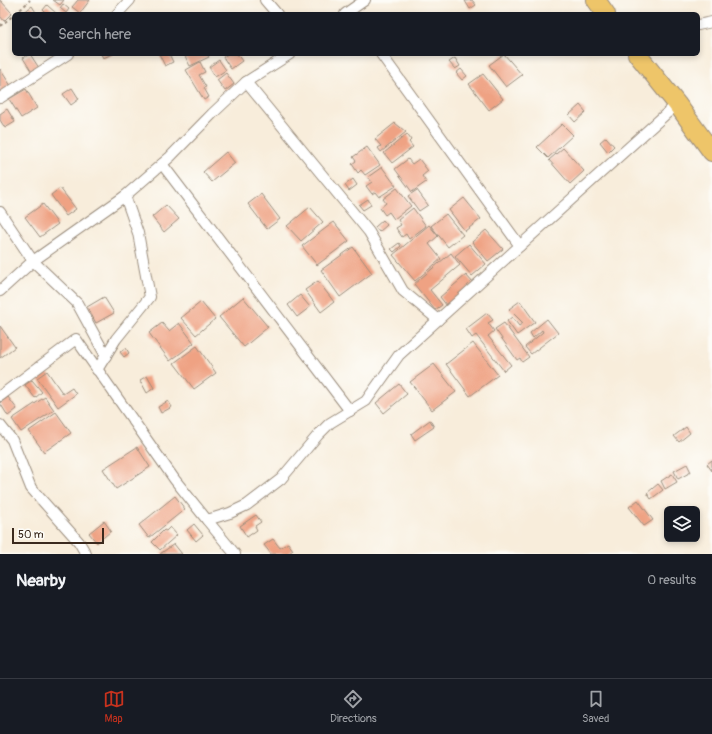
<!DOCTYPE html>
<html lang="en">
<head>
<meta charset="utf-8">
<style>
  body { margin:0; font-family:Pangolin,sans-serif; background:#20242c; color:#f1f3f6 }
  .controls { position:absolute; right:12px; bottom:12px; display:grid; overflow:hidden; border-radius:6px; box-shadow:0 2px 6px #0003 }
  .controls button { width:36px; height:36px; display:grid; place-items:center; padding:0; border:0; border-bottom:1px solid #363941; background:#171b24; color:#f1f3f6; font:20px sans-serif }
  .scale { position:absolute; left:12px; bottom:10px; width:92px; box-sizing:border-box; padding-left:4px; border:2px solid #3b2a1e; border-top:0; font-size:11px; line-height:14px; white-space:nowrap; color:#3b2a1e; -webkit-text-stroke:3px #fdfcf7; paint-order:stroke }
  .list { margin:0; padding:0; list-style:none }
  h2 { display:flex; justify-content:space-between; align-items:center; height:52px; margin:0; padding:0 16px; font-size:17px }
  h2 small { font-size:13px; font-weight:400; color:#9ea1a6 }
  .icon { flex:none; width:22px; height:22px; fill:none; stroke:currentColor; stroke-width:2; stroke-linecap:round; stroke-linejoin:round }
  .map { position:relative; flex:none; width:712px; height:554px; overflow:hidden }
  .search { position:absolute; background:#171b24; box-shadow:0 2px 6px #0003; left:12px; right:12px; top:12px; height:44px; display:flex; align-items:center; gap:10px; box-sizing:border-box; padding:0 14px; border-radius:6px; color:#9ea1a6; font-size:15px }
  .sheet { height:124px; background:#171b24 }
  nav { display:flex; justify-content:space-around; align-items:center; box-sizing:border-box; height:56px; border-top:1px solid #363941; background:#171b24; font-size:11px; color:#9ea1a6 }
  nav a { display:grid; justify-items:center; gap:2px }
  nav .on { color:#c8321e }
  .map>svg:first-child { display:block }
  .building { fill:#efa283 }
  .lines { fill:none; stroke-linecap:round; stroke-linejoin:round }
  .street-casing { stroke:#9a8c7c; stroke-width:12 }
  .highway-casing { stroke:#9a8c7c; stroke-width:20 }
  .path { stroke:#9a8c7c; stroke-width:2; stroke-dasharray:3 3; stroke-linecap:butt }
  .street { stroke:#fff; stroke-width:10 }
  .highway { stroke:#eec569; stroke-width:18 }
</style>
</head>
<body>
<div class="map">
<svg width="712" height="554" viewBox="0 0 712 554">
  <rect width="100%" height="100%" fill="#fdfcf7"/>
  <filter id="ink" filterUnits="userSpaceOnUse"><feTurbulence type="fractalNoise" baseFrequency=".025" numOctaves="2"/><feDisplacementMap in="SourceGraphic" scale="8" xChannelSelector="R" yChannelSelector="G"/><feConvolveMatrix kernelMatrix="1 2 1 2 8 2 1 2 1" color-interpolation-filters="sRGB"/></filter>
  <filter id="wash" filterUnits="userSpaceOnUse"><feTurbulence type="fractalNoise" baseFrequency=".012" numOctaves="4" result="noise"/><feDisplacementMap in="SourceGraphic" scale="16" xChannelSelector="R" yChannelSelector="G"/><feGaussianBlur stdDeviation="0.9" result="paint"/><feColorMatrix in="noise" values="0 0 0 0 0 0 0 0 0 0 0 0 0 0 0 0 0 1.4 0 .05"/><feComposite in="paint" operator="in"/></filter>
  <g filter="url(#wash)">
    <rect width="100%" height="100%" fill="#f8eddb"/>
    <g id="blocks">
      <g class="building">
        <path d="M0,0L12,13L4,21L0,16Z"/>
        <path d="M53,0H64L60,5Z"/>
        <path d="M78,0H90L80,13L72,7Z"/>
        <path d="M472,0L476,5L470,9L465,1Z"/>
        <path d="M63,4L69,9L66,13L60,8Z"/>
        <path d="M47,5L57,14H47L43,10Z"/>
        <path d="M32,6L37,14H24L23,13Z"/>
        <path d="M30,54L39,68L33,74L23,58Z"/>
        <path d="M101,54H113L103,58Z"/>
        <path d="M159,54H169L173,62L165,66Z"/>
        <path d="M184,54H207L209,57L190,66Z"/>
        <path d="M228,54H237L242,61L231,69L223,57Z"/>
        <path d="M504,54L522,75L506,87L489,65Z"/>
        <path d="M455,58L460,66L455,69L449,62Z"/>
        <path d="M219,60L226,70L215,77L209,67Z"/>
        <path d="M200,62L205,72L199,75L206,87L204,88L209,97L204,100L186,70Z"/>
        <path d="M0,69L11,86L0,94Z"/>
        <path d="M461,69L467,76L462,80L456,73Z"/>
        <path d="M226,73L234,84L225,91L217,80Z"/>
        <path d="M483,74L503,99L489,110L469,84Z"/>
        <path d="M72,88L79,99L71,105L63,94Z"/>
        <path d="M26,89L37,108L21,118L9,99Z"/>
        <path d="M580,105L586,112L575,122L569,115Z"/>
        <path d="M7,109L15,122L5,128L0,120V114Z"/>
        <path d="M395,123L406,132L381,152L378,148L381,146L375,139Z"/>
        <path d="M562,124L573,135L548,158L537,147Z"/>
        <path d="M407,134L411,140L409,142L413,147L392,163L384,153Z"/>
        <path d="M606,137L614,146L608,152L600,142Z"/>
        <path d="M367,147L380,165L365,175L361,170L358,173L352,164L356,161L353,157Z"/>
        <path d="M563,148L584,171L570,184L549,160Z"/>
        <path d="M226,152L235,163L212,182L203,172Z"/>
        <path d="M408,159L412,164L419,159L428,171L422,176L426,182L412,192L395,169Z"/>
        <path d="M382,167L396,186L379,197L375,192L372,194L366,186L372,182L368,177Z"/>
        <path d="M353,179L357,185L349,191L345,185Z"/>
        <path d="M60,188L76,209L66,216L51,195Z"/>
        <path d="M397,188L411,206L394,219L389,212L385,215L380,208L386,203L383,199Z"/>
        <path d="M417,190L428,205L419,211L408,196Z"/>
        <path d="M261,194L280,219L267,229L248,204Z"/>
        <path d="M464,198L481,219L465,231L449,210Z"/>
        <path d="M368,199L371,205L363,210L359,205Z"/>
        <path d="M43,204L58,224L40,237L25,217Z"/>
        <path d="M166,205L179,219L164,232L152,217Z"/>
        <path d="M310,207L323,222L301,241L287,226Z"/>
        <path d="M413,208L426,226L409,239L406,234L402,237L396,228L401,225L398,220Z"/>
        <path d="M446,214L463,235L448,247L431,226Z"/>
        <path d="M383,220L387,225L379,232L375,227Z"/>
        <path d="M334,222L349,241L317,265L302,246Z"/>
        <path d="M429,225L438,236L429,244L441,259L415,281L393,255Z"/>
        <path d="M486,230L503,249L488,261L472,242Z"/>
        <path d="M399,243L401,246L394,252L391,249Z"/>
        <path d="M469,244L486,264L472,276L455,256Z"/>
        <path d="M353,247L372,273L340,297L321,270Z"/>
        <path d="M451,253L460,265L430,290L442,305L435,310L414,284Z"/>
        <path d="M466,275L474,284L447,306L440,297Z"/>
        <path d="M318,281L334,302L321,312L305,290Z"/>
        <path d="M300,295L310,307L297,317L288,305Z"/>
        <path d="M104,297L114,313L96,323L87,307Z"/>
        <path d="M243,297L268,327L244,347L219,317Z"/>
        <path d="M520,301L535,322L517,335L507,321L512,317L519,326L523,323L509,309Z"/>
        <path d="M201,302L215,319L196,335L181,318Z"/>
        <path d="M487,313L493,320L488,323L494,331L488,336L511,365L504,371L476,335L472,338L466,329Z"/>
        <path d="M547,319L558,333L531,354L525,347L543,332L542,330L533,338L530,333Z"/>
        <path d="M162,323L169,331L179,323L194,343L170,361L149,333Z"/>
        <path d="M504,323L529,357L522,362L520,358L517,360L495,329Z"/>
        <path d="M0,326L15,347L0,358Z"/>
        <path d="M473,343L498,375L470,396L446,364Z"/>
        <path d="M197,346L216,373L194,389L174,363Z"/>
        <path d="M126,348L129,353L124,357L120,352Z"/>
        <path d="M434,364L456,392L432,410L410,382Z"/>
        <path d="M47,371L63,394L72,388L76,394L58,407L37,378Z"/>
        <path d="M147,376L154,388L147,393L140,380Z"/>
        <path d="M32,380L42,392L35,398L25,385Z"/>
        <path d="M399,384L407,394L384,413L376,403Z"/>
        <path d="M8,397L17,409L8,416L0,403Z"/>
        <path d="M45,397L54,410L21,432L12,419Z"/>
        <path d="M168,401L172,407L161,413L158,407Z"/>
        <path d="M56,412L71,433L44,452L29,431Z"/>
        <path d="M430,420L434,427L415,440L411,434Z"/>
        <path d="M686,427L690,433L679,442L674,436Z"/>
        <path d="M137,447L150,467L116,489L103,469Z"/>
        <path d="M712,460V471L707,464Z"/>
        <path d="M687,464L691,472L678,479L674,471Z"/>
        <path d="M672,474L677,482L665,489L661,481Z"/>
        <path d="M658,484L663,490L651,499L647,493Z"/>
        <path d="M175,496L185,509L149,538L139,525Z"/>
        <path d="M638,500L653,520L644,526L629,507Z"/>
        <path d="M256,515L261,522L255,526L257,530L247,537L240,526Z"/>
        <path d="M104,521L111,531L97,543L89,533Z"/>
        <path d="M194,524L203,535L196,541L187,530Z"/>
        <path d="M170,527L177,535L160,550L152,542L164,530L166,531Z"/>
        <path d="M273,539L280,548L288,543L293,550L288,554H271L264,545Z"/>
        <path d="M174,544L182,554H160Z"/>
      </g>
    </g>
  </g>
  <g filter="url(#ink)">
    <use href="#blocks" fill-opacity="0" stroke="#9a8c7c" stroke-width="1"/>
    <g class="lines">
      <g class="street-casing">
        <g id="street">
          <path d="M265,0L277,14"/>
          <path d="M117,14L130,0"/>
          <path d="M345,14L365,0"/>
          <path d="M698,25L712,22"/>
          <path d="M381,54L520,246"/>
          <path d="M246,82L369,232L403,291L438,320"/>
          <path d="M0,98L68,54"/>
          <path d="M162,164L350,411"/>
          <path d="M0,212L33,261L0,291"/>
          <path d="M106,356L77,303L33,261L125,196L170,157L212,114L246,82L290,54"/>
          <path d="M97,370L116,339L150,297L138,233L125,196"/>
          <path d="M0,396L76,339L175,480L207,520L230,513L247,505L281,479L318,435L330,423L366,401L399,355L677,104"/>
          <path d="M0,425L12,440L31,488L79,542L86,554"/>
          <path d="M207,520L235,554"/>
        </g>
      </g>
      <g class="highway-casing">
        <g id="highway">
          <path d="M596,0L606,14"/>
          <path d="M637,54L677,104L712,152"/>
        </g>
      </g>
      <g class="path">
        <path d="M16,14L30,0"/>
        <path d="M0,26L14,15"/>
      </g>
      <use href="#street" class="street"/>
      <use href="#highway" class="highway"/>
    </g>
  </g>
</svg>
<div class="controls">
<button><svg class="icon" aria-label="layers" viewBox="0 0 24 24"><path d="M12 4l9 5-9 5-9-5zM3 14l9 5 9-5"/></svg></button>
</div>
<div class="scale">50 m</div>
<div class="search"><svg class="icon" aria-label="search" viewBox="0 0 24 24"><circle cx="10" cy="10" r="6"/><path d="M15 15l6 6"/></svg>Search here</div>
</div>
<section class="sheet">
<h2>Nearby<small>0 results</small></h2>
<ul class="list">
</ul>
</section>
<nav>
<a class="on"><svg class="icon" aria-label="map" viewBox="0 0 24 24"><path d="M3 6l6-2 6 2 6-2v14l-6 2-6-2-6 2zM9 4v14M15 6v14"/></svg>Map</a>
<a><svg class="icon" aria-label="directions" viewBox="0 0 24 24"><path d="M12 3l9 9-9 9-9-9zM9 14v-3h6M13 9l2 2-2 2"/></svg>Directions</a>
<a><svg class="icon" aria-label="saved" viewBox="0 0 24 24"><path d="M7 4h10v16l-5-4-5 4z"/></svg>Saved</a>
</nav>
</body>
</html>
